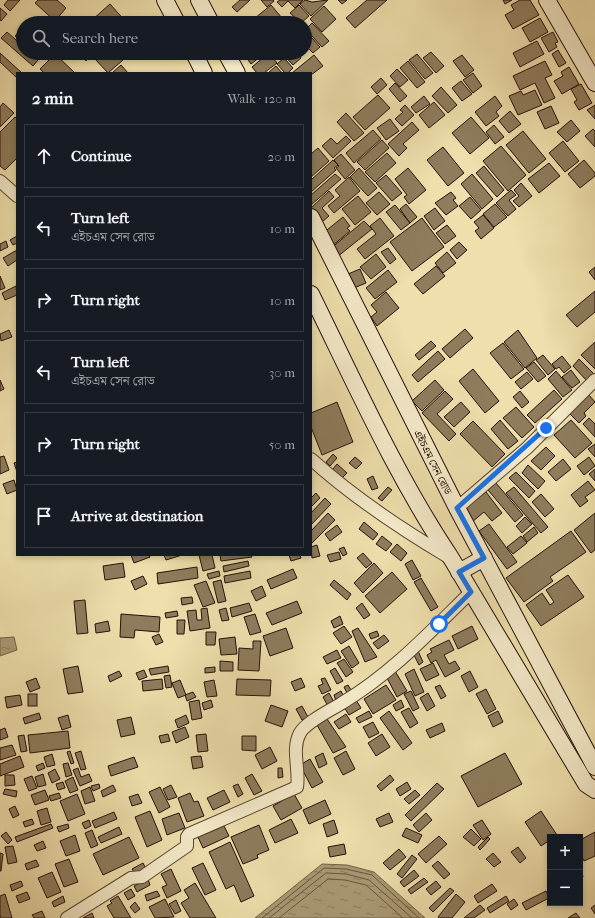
<!DOCTYPE html>
<html lang="en">
<head>
<meta charset="utf-8">
<style>
  body { margin:0; font-family:"IM FELL French Canon","Noto Serif Bengali",serif; background:#20242c; color:#f1f3f6 }
  .controls { position:absolute; right:12px; bottom:12px; display:grid; overflow:hidden; border-radius:0px; box-shadow:0 2px 6px #0003 }
  .controls button { width:36px; height:36px; display:grid; place-items:center; padding:0; border:0; border-bottom:1px solid #363941; background:#171b24; color:#f1f3f6; font:20px sans-serif }
  .stop { position:absolute; width:12px; height:12px; margin:-9px; border:3px solid #1a73e8; border-radius:50%; background:#fff }
  .stop.end { background:#1a73e8; border-color:#fff; box-shadow:0 1px 4px #0008 }
  .list { margin:0; padding:0; list-style:none }
  h2 { display:flex; justify-content:space-between; align-items:center; height:52px; margin:0; padding:0 16px; font-size:17px }
  h2 small { font-size:13px; font-weight:400; color:#9ea1a6 }
  .list li { display:grid; grid-template-columns:26px 1fr auto; gap:12px; align-items:center; box-sizing:border-box; height:64px; margin:0 8px 8px; padding:0 8px; border:1px solid #363941; border-radius:0px }
  .list b { display:block; font-size:15px; white-space:nowrap }
  .list p { margin:0; font-size:13px; white-space:nowrap; color:#9ea1a6 }
  .list em { font-size:13px; font-style:normal; color:#9ea1a6 }
  .icon { flex:none; width:22px; height:22px; fill:none; stroke:currentColor; stroke-width:2; stroke-linecap:round; stroke-linejoin:round }
  .map { position:relative; flex:none; width:595px; height:918px; overflow:hidden }
  .search { position:absolute; background:#171b24; box-shadow:0 2px 6px #0003; left:16px; top:16px; width:296px; height:44px; display:flex; align-items:center; gap:10px; box-sizing:border-box; padding:0 14px; border-radius:22px; color:#9ea1a6; font-size:15px }
  .panel { position:absolute; background:#171b24; box-shadow:0 2px 6px #0003; left:16px; top:72px; width:296px; height:484px; border-radius:0px }
  .map>svg:first-child { display:block }
  .water { fill:url(#water-ripples); stroke:#756249 }
  .lines { fill:none; stroke-linecap:round; stroke-linejoin:round }
  .shore { stroke:#68543e; stroke-width:1 }
  .building { fill:#8e7c5d; stroke:#251008 }
  .street-casing { stroke:#574431; stroke-width:14 }
  .secondary-casing { stroke:#251008; stroke-width:18 }
  .street { stroke:#f4eac9; stroke-width:12 }
  .secondary { stroke:#f4eac9; stroke-width:16 }
  .route { stroke:#1a73e8; stroke-width:5 }
  .labels { text-anchor:middle; stroke-width:4; stroke-linejoin:round; paint-order:stroke }
  .street-label { font-size:11px; fill:#251008; stroke:#f4eac9 }
</style>
</head>
<body>
<div class="map">
<svg width="595" height="918" viewBox="0 0 595 918">
  <defs>
    <pattern id="water-ripples" width="26" height="14" patternUnits="userSpaceOnUse"><rect width="26" height="14" fill="#aa9974"/><path d="M2 4q2-2 4 0t4 0M15 11q2-2 4 0t4 0" fill="none" stroke="#8a7b5d"/></pattern>
  </defs>
  <rect width="100%" height="100%" fill="#eedfac"/>
  <filter id="stains"><feTurbulence type="fractalNoise" baseFrequency=".005" numOctaves="4"/><feColorMatrix values="0 0 0 0 .2 0 0 0 0 .09 0 0 0 0 .02 0 0 0 .5 -.17"/></filter>
  <radialGradient id="worn" r=".72"><stop offset=".6" stop-color="#630" stop-opacity="0"/><stop offset="1" stop-color="#630" stop-opacity=".3"/></radialGradient>
  <g class="water">
    <path d="M14,637L17,650L0,656V638Z"/>
    <path d="M322,864L347,865L374,872L425,918H255Z"/>
  </g>
  <g class="lines">
    <g class="shore">
      <path d="M262,918L324,868L346,869L372,875L419,918"/>
      <path d="M269,918L326,873L346,874L369,880L412,918"/>
      <path d="M279,918L328,879L345,880L366,885L403,918"/>
    </g>
  </g>
  <g class="building">
    <path d="M8,0H20L10,11L4,5Z"/>
    <path d="M38,0H57L66,8L55,21L35,3Z"/>
    <path d="M240,0H250L237,12L232,7Z"/>
    <path d="M261,0H273L274,1L267,7Z"/>
    <path d="M280,0H303L295,8L288,1L282,7L277,2Z"/>
    <path d="M305,0L312,2L328,0L311,16L300,4Z"/>
    <path d="M338,0H347L342,4Z"/>
    <path d="M367,0H387L355,28L346,18Z"/>
    <path d="M503,0H512L505,4Z"/>
    <path d="M520,0H530L539,15L513,29L505,15L514,10L511,5Z"/>
    <path d="M110,4L127,23H95L92,20Z"/>
    <path d="M271,5L282,18L276,23H269L266,19L262,23H249Z"/>
    <path d="M299,5L309,16L301,23L290,13Z"/>
    <path d="M324,6L336,19L322,32L310,19Z"/>
    <path d="M0,8L7,14L1,21L0,20Z"/>
    <path d="M285,17L291,23H279Z"/>
    <path d="M540,18L548,32L530,42L522,28Z"/>
    <path d="M312,23L329,41L322,47L311,35L305,41V30Z"/>
    <path d="M23,28V43L15,36Z"/>
    <path d="M7,32L23,46V53H30L38,60L33,66L1,38Z"/>
    <path d="M553,32L558,42L555,43L557,47L549,52L541,38Z"/>
    <path d="M312,38L320,47L313,53L305,45Z"/>
    <path d="M537,41L544,54L520,67L513,53Z"/>
    <path d="M558,50L566,63L559,67L552,54Z"/>
    <path d="M431,52L444,66L436,73L423,58Z"/>
    <path d="M0,53L22,73H17V78L0,62Z"/>
    <path d="M34,53H47L41,60Z"/>
    <path d="M79,53H94L86,61Z"/>
    <path d="M102,53H131L108,73L95,59Z"/>
    <path d="M243,53H265L251,64Z"/>
    <path d="M269,53L277,63L264,73H257L252,67Z"/>
    <path d="M282,53H297L301,58L293,65Z"/>
    <path d="M55,54L75,73H44L40,69Z"/>
    <path d="M417,54L433,73L425,79L409,60Z"/>
    <path d="M314,55L323,66L311,75V73H292Z"/>
    <path d="M462,55L474,70L465,77L453,61Z"/>
    <path d="M284,58L293,68L288,73H285L277,64Z"/>
    <path d="M408,61L425,82L417,88L400,68Z"/>
    <path d="M545,61L552,75L545,78L555,98L544,103L535,83L520,90L513,76Z"/>
    <path d="M121,65L128,73H112Z"/>
    <path d="M276,66L282,73H268Z"/>
    <path d="M569,67L579,84L562,94L554,81L563,76L561,72Z"/>
    <path d="M397,69L408,80L400,87L390,76Z"/>
    <path d="M473,73L482,86L473,93L463,80Z"/>
    <path d="M381,78L387,85L377,94L371,87Z"/>
    <path d="M461,81L472,94L462,101L452,88Z"/>
    <path d="M395,83L407,96L400,102L389,89Z"/>
    <path d="M581,84L592,103L579,110L574,102L577,100L571,89Z"/>
    <path d="M441,87L457,105L448,113L432,96Z"/>
    <path d="M535,90L542,105L518,115L509,96L521,91L523,95Z"/>
    <path d="M378,95L390,108L365,130L353,117Z"/>
    <path d="M424,96L430,104L416,113L411,107Z"/>
    <path d="M495,96L502,106L496,112L499,116L486,126L475,112Z"/>
    <path d="M434,102L445,115L429,128L419,115Z"/>
    <path d="M3,103L14,113L0,127V107Z"/>
    <path d="M405,105L414,115L402,126L395,119L403,112L400,110Z"/>
    <path d="M595,105V119L587,110Z"/>
    <path d="M551,106L559,123L545,129L537,112Z"/>
    <path d="M510,111L521,124L509,133L499,121Z"/>
    <path d="M346,113L364,133L354,141L337,122Z"/>
    <path d="M15,117L17,119V158L5,170L0,166V132Z"/>
    <path d="M471,117L489,138L470,154L452,133Z"/>
    <path d="M390,119L399,131L386,140L377,128Z"/>
    <path d="M571,120L580,131L567,142L557,132Z"/>
    <path d="M412,122L419,130L403,144L407,148L399,156L388,144Z"/>
    <path d="M494,125L504,137L495,144L486,132Z"/>
    <path d="M593,129L595,131V147L585,136Z"/>
    <path d="M373,130L381,139L354,163L346,153Z"/>
    <path d="M523,131L546,159L529,173L506,145Z"/>
    <path d="M346,136L351,141L333,158L322,146L331,138L337,144Z"/>
    <path d="M382,140L389,148L365,170L357,162Z"/>
    <path d="M563,141L579,161L565,172L549,153Z"/>
    <path d="M501,146L526,175L508,191L483,161Z"/>
    <path d="M443,147L464,173L448,186L427,160Z"/>
    <path d="M318,148L329,161L311,177V154Z"/>
    <path d="M387,153L396,163L375,182L365,172Z"/>
    <path d="M341,154L355,170L345,179L336,168L339,166L334,160Z"/>
    <path d="M333,160L338,165L334,168L336,170L311,192V180Z"/>
    <path d="M584,160L595,173V176L580,188L568,174Z"/>
    <path d="M549,163L560,176L539,193L528,179Z"/>
    <path d="M484,166L504,190L497,197L476,173Z"/>
    <path d="M359,168L377,188L368,196L350,177Z"/>
    <path d="M408,168L426,190L409,204L404,197L407,195L395,179Z"/>
    <path d="M335,174L341,179L311,205V195Z"/>
    <path d="M472,174L493,199L482,209L461,184Z"/>
    <path d="M386,175L402,193L392,201L376,183Z"/>
    <path d="M349,177L360,191L334,213L328,206L340,196L335,190Z"/>
    <path d="M521,183L532,196L519,207L513,201L519,196L514,190Z"/>
    <path d="M511,190L516,195L509,200L516,209L508,216L496,203Z"/>
    <path d="M329,191L334,197L322,208L329,216L322,222L311,208Z"/>
    <path d="M379,192L390,204L377,215L366,203Z"/>
    <path d="M451,192L456,198L453,200L458,206L446,215L435,203Z"/>
    <path d="M358,196L371,212L355,225L342,209Z"/>
    <path d="M470,197L481,210L471,219L459,206Z"/>
    <path d="M406,204L417,217L410,223L400,209Z"/>
    <path d="M495,204L507,217L494,227L483,214Z"/>
    <path d="M395,205L410,223L401,230L386,212Z"/>
    <path d="M435,208L445,221L434,230L424,216Z"/>
    <path d="M483,215L494,228L481,239L475,231L479,228L474,222Z"/>
    <path d="M343,217L350,226L347,228L350,231L332,246L322,234Z"/>
    <path d="M380,218L394,236L365,259L357,249L376,234L370,226Z"/>
    <path d="M422,218L444,247L412,271L390,242Z"/>
    <path d="M364,221L372,229L337,257L330,249Z"/>
    <path d="M447,225L456,236L445,244L436,233Z"/>
    <path d="M17,236V243L13,245L10,240Z"/>
    <path d="M6,241L8,247L0,251V244Z"/>
    <path d="M459,242L467,250L457,259L450,250Z"/>
    <path d="M388,248L396,259L390,264L381,252Z"/>
    <path d="M17,250V260L8,266L3,258Z"/>
    <path d="M447,252L456,263L443,273L435,263Z"/>
    <path d="M376,254L386,267L371,279L360,267Z"/>
    <path d="M436,266L445,276L423,294L414,284Z"/>
    <path d="M595,267V280L589,272Z"/>
    <path d="M360,269L366,283L354,288L348,274Z"/>
    <path d="M388,270L397,282L375,299L366,288Z"/>
    <path d="M0,276L5,288L0,290Z"/>
    <path d="M16,286L17,295L5,300L2,293Z"/>
    <path d="M595,291V312L577,327L566,315Z"/>
    <path d="M386,292L399,308L377,326L371,317L377,312L371,305Z"/>
    <path d="M465,329L473,338L450,358L442,349Z"/>
    <path d="M9,330L12,337L1,341L0,334Z"/>
    <path d="M518,330L537,358L525,368L504,342Z"/>
    <path d="M431,341L436,346L419,360L415,355Z"/>
    <path d="M595,342V369L581,355Z"/>
    <path d="M503,343L524,369L511,379L490,353Z"/>
    <path d="M438,351L445,359L418,382L412,375Z"/>
    <path d="M543,355L555,369L548,375L536,360Z"/>
    <path d="M562,356L571,367L564,373L559,367L556,369L552,364Z"/>
    <path d="M579,359L595,375L588,382L573,366Z"/>
    <path d="M534,362L546,376L538,382L526,368Z"/>
    <path d="M473,369L499,401L485,413L459,381Z"/>
    <path d="M571,370L580,382L572,388L562,377Z"/>
    <path d="M556,371L572,390L563,397L548,379Z"/>
    <path d="M527,372L533,379L521,389L515,382Z"/>
    <path d="M0,380L4,389L0,391Z"/>
    <path d="M435,380L444,390L422,411L412,401Z"/>
    <path d="M554,390L562,399L535,423L527,415Z"/>
    <path d="M445,391L453,399L437,414L456,434L449,441L422,413Z"/>
    <path d="M520,391L529,402L522,408L513,397Z"/>
    <path d="M588,394L595,402L584,413L586,416L579,423L569,413Z"/>
    <path d="M337,402L353,442L322,455L311,427V413Z"/>
    <path d="M461,402L470,412L454,427L444,417Z"/>
    <path d="M516,407L534,427L522,438L503,418Z"/>
    <path d="M589,418L595,424V437L583,424Z"/>
    <path d="M500,420L518,441L508,449L491,429Z"/>
    <path d="M571,420L592,443L575,458L554,435Z"/>
    <path d="M473,421L505,454L492,467L460,434Z"/>
    <path d="M595,444V457L588,449Z"/>
    <path d="M546,447L555,456L541,470L531,461Z"/>
    <path d="M333,454L337,458L330,466L326,462Z"/>
    <path d="M4,456L9,470L0,474V457Z"/>
    <path d="M355,457L362,463L356,469L349,463Z"/>
    <path d="M589,457L595,466L584,475L577,466Z"/>
    <path d="M563,459L571,469L556,481L548,472Z"/>
    <path d="M17,462V472L14,463Z"/>
    <path d="M337,464L347,473L341,479L332,470Z"/>
    <path d="M528,465L545,481L538,489L522,473Z"/>
    <path d="M595,469V481L589,474Z"/>
    <path d="M516,472L535,491L529,498L509,478Z"/>
    <path d="M373,476L378,488L372,490L367,479Z"/>
    <path d="M14,480L17,490L7,494L3,484Z"/>
    <path d="M588,481L595,490L585,497L588,501L580,507L571,495Z"/>
    <path d="M496,483L523,515L515,522L488,490Z"/>
    <path d="M388,487L392,490L382,501L378,498Z"/>
    <path d="M514,487L548,527L541,533L506,493Z"/>
    <path d="M486,492L502,513L492,521L484,512L472,522L463,510Z"/>
    <path d="M316,493L320,498L311,507V498Z"/>
    <path d="M541,494L554,509L545,517L532,502Z"/>
    <path d="M325,498L331,504L311,525V513Z"/>
    <path d="M328,513L335,520L311,544V531Z"/>
    <path d="M595,513V550L591,553L574,530Z"/>
    <path d="M525,517L532,524L522,533L516,526Z"/>
    <path d="M364,522L378,534L373,540L359,529Z"/>
    <path d="M489,524L517,562L507,569L479,531Z"/>
    <path d="M337,525L342,532L330,541L325,534Z"/>
    <path d="M534,527L538,533L527,542L523,536Z"/>
    <path d="M571,531L586,552L550,577L553,581L524,602L506,578Z"/>
    <path d="M382,536L392,544L386,551L376,544Z"/>
    <path d="M521,536L527,543L513,554L507,547Z"/>
    <path d="M397,544L407,553L401,561L390,552Z"/>
    <path d="M317,545L320,556L312,558L311,547Z"/>
    <path d="M344,547L347,554L343,556L339,549Z"/>
    <path d="M339,552L341,559L330,562L327,555Z"/>
    <path d="M363,553L372,563L366,568L357,558Z"/>
    <path d="M131,555H149L150,557L134,563Z"/>
    <path d="M164,555H182L166,560Z"/>
    <path d="M199,555H212L215,568L203,571Z"/>
    <path d="M220,555H251L252,557L221,561Z"/>
    <path d="M289,555H300L301,558L291,561Z"/>
    <path d="M412,560L421,576L413,580L405,564Z"/>
    <path d="M248,561L249,566L224,572L223,566Z"/>
    <path d="M123,563L125,577L105,580L103,566Z"/>
    <path d="M374,563L383,573L363,593L354,583Z"/>
    <path d="M197,567L198,578L158,584L157,573Z"/>
    <path d="M293,569L297,578L271,589L267,580Z"/>
    <path d="M219,571L220,576L209,579L207,574Z"/>
    <path d="M250,571L251,578L225,583L224,576Z"/>
    <path d="M392,572L407,589L380,613L365,596Z"/>
    <path d="M568,575L584,597L541,626L526,605L542,593L550,605L554,602L546,590Z"/>
    <path d="M143,576L147,584L135,590L131,581Z"/>
    <path d="M421,578L438,607L431,611L414,582Z"/>
    <path d="M221,580L226,601L218,603L213,582Z"/>
    <path d="M334,580L351,594L347,600L330,585Z"/>
    <path d="M206,581L215,603L203,607L194,585Z"/>
    <path d="M262,586L266,596L256,601L251,591Z"/>
    <path d="M192,597L193,603L182,605L181,598Z"/>
    <path d="M85,600L88,633L77,634L74,601Z"/>
    <path d="M297,601L302,613L272,625L266,613Z"/>
    <path d="M249,603L252,611L232,617L230,608Z"/>
    <path d="M362,603L370,615L364,619L356,608Z"/>
    <path d="M207,608L210,628L190,631L187,611L196,610L197,620H202L201,609Z"/>
    <path d="M226,608L229,620L222,621L219,610Z"/>
    <path d="M177,611L178,616L166,618L165,613Z"/>
    <path d="M121,614L160,617L159,632L135,630L134,638L120,637Z"/>
    <path d="M255,614L261,632L250,635L244,617Z"/>
    <path d="M340,616L343,624L334,628L331,621Z"/>
    <path d="M177,620H185L184,634H177Z"/>
    <path d="M108,621L110,631L96,633L95,624Z"/>
    <path d="M344,626L352,637L341,644L333,633Z"/>
    <path d="M472,626L478,639L458,649L452,636Z"/>
    <path d="M286,628L293,648L270,656L263,636Z"/>
    <path d="M358,628L377,657L365,662L352,631Z"/>
    <path d="M377,631L379,636L371,639L369,634Z"/>
    <path d="M206,632H216L215,645H206Z"/>
    <path d="M159,634L163,642L156,645L152,637Z"/>
    <path d="M384,635L389,641L378,649L373,643Z"/>
    <path d="M235,637L237,654L221,655L219,639Z"/>
    <path d="M449,640L454,650L444,655L449,664L455,661L460,669L445,677L436,660L431,663L427,655L432,652L430,649Z"/>
    <path d="M253,641H261L259,671L238,670L239,648L253,649Z"/>
    <path d="M349,646L359,663L352,668L341,651Z"/>
    <path d="M337,650L341,658L327,664L323,657Z"/>
    <path d="M418,651L423,662L419,665L413,653Z"/>
    <path d="M344,659L353,672L346,677L337,663Z"/>
    <path d="M220,661L233,662V671H220Z"/>
    <path d="M433,663L439,675L426,681L420,669Z"/>
    <path d="M78,666L83,692L68,694L63,669Z"/>
    <path d="M168,666L169,672L151,675L149,669Z"/>
    <path d="M215,667V672L205,673V668Z"/>
    <path d="M335,668L343,681L337,684L330,671Z"/>
    <path d="M414,669L424,692L415,696L405,674Z"/>
    <path d="M144,670L147,677L139,680L136,673Z"/>
    <path d="M119,671L122,676L110,682L108,676Z"/>
    <path d="M395,671L407,691L397,697L386,676Z"/>
    <path d="M470,671L478,687L469,692L461,676Z"/>
    <path d="M170,675L172,687L166,688L164,676Z"/>
    <path d="M36,678L40,688L30,692L26,682Z"/>
    <path d="M301,678L305,687L295,691L291,682Z"/>
    <path d="M325,678L331,690L322,694L318,686L323,684L321,679Z"/>
    <path d="M162,679L163,689L143,691L142,681Z"/>
    <path d="M237,679L271,680L270,696L236,695Z"/>
    <path d="M180,680L186,695L178,698L172,683Z"/>
    <path d="M214,680L217,696L207,697L204,682Z"/>
    <path d="M348,685L353,693L348,695L344,687Z"/>
    <path d="M386,685L396,700L373,714L364,699Z"/>
    <path d="M440,685L446,696L441,699L435,687Z"/>
    <path d="M486,689L496,709L487,714L476,694Z"/>
    <path d="M341,691L344,697L336,701L334,695Z"/>
    <path d="M411,691L419,708L413,711L404,694Z"/>
    <path d="M193,692L196,697L187,701L185,695Z"/>
    <path d="M329,693L335,704L329,708L323,697Z"/>
    <path d="M428,693L435,706L427,711L420,698Z"/>
    <rect x="28" y="694" width="9" height="12"/>
    <path d="M20,695L22,705L7,708L5,697Z"/>
    <path d="M199,700L202,718L192,720L189,702Z"/>
    <path d="M211,700L213,707L204,710L202,703Z"/>
    <path d="M356,700L361,708L349,715L344,707Z"/>
    <path d="M401,700L404,707L396,711L393,705Z"/>
    <path d="M271,705L288,711L282,727L265,721Z"/>
    <path d="M302,706L308,717L302,720L296,709Z"/>
    <path d="M409,708L418,723L410,728L401,712Z"/>
    <path d="M369,711L372,717L359,723L356,718Z"/>
    <path d="M389,711L412,743L403,750L380,718Z"/>
    <path d="M498,711L503,722L493,727L488,716Z"/>
    <path d="M39,713L41,719L25,724L23,718Z"/>
    <path d="M346,714L351,722L339,729L334,722Z"/>
    <path d="M68,715L71,727L62,730L58,718Z"/>
    <path d="M186,715L189,723L178,728L175,720Z"/>
    <path d="M131,717L135,734L121,737L117,720Z"/>
    <path d="M327,719L346,747L333,753L317,725Z"/>
    <path d="M373,722L379,733L369,738L363,727Z"/>
    <path d="M442,723L445,731L430,738L426,730Z"/>
    <path d="M185,727L189,737L176,743L172,732Z"/>
    <path d="M5,728L8,737L0,740V730Z"/>
    <path d="M68,731L70,748L30,753L28,735Z"/>
    <path d="M168,734L170,741L161,743L159,736Z"/>
    <path d="M206,734L208,751L198,752L196,735Z"/>
    <path d="M382,734L390,747L376,756L368,743Z"/>
    <path d="M24,735L27,751L21,752L18,736Z"/>
    <path d="M242,736H256V751L242,750Z"/>
    <path d="M12,745L16,755L0,760V748Z"/>
    <path d="M270,747L277,761L262,769L255,755Z"/>
    <path d="M70,751L74,763L71,764L67,752Z"/>
    <path d="M81,751L86,769L81,770L75,753Z"/>
    <path d="M346,751L355,769L343,775L334,758Z"/>
    <path d="M323,753L327,764L319,768L315,757Z"/>
    <path d="M505,753L522,784L478,807L461,776Z"/>
    <path d="M52,754L55,765L47,767L44,757Z"/>
    <path d="M20,756L24,767L0,776V764Z"/>
    <path d="M201,756L203,767L193,769L191,757Z"/>
    <path d="M134,757L138,767L111,776L108,766Z"/>
    <path d="M310,759L323,782L312,788L300,765Z"/>
    <path d="M43,763L45,768L38,771L36,766Z"/>
    <path d="M68,763L72,775L66,777L63,764Z"/>
    <path d="M78,768L81,777L89,774L92,781L80,786L73,770Z"/>
    <path d="M278,768H282L283,777L278,778Z"/>
    <path d="M55,769L60,779L52,783L48,773Z"/>
    <path d="M43,774L46,785L38,787L35,777Z"/>
    <path d="M252,774L262,791L254,795L245,778Z"/>
    <path d="M5,775H14L15,785L5,786Z"/>
    <path d="M390,775L394,780L381,791L377,786Z"/>
    <path d="M32,776L37,788L29,791L24,779Z"/>
    <path d="M73,777L78,790L70,793L65,781Z"/>
    <path d="M63,782L65,788L58,790L56,784Z"/>
    <path d="M407,782L411,789L400,796L396,789Z"/>
    <path d="M437,783L444,789L411,821L405,815Z"/>
    <path d="M99,784L100,788L93,791L91,786Z"/>
    <path d="M238,784L243,794L238,797L233,786Z"/>
    <path d="M113,785L116,791L103,797L101,791Z"/>
    <path d="M171,785L177,797L168,800L163,789Z"/>
    <path d="M90,787L95,801L85,804L81,791Z"/>
    <path d="M160,787L170,807L159,813L149,792Z"/>
    <path d="M5,789L17,791L16,797L3,794Z"/>
    <path d="M45,790L49,800L35,805L31,795Z"/>
    <path d="M224,790L230,802L213,810L207,798Z"/>
    <path d="M415,790L420,795L409,804L404,799Z"/>
    <path d="M59,793L61,798L51,801L49,796Z"/>
    <path d="M190,793L194,802L198,801L204,816L187,822L178,798Z"/>
    <path d="M77,794L85,814L68,821L60,801Z"/>
    <path d="M138,794L142,803L132,806L129,797Z"/>
    <path d="M294,794L302,808L281,820L273,806Z"/>
    <path d="M325,800L331,814L309,824L303,810Z"/>
    <path d="M15,806L19,815L13,818L9,809Z"/>
    <path d="M47,808L51,822L41,825L37,811Z"/>
    <path d="M150,811L162,840L147,847L135,817Z"/>
    <path d="M541,811L557,835L550,837V840L541,846L525,822Z"/>
    <path d="M114,812L117,819L95,828L92,821Z"/>
    <path d="M179,813L185,828L167,835L162,819Z"/>
    <path d="M389,813L393,822L380,827L376,819Z"/>
    <path d="M426,813L432,820L419,832L413,825Z"/>
    <path d="M32,819L34,824L25,827L23,822Z"/>
    <path d="M291,819L298,833L275,843L269,830Z"/>
    <path d="M89,820L91,826L85,829L82,823Z"/>
    <path d="M334,820L338,833L327,837L323,824Z"/>
    <path d="M482,820L491,834L483,840L473,825Z"/>
    <path d="M51,824L53,828L17,842L15,837Z"/>
    <path d="M68,824L69,828L59,832L57,827Z"/>
    <path d="M259,825L269,850L257,855L258,858L243,864L231,837Z"/>
    <path d="M224,826L229,836L203,848L198,837Z"/>
    <path d="M119,827L122,834L101,843L98,837Z"/>
    <path d="M406,828L422,835L418,843L402,836Z"/>
    <path d="M471,829L481,839L474,846L463,837Z"/>
    <path d="M92,830L98,845L91,848L85,833Z"/>
    <path d="M6,832L12,840L8,844L1,836Z"/>
    <path d="M595,832V856L584,861L580,853V840Z"/>
    <path d="M75,835L80,851L66,856L60,841Z"/>
    <path d="M439,836L447,844L426,863L418,854Z"/>
    <path d="M129,837L139,858L103,875L93,854Z"/>
    <path d="M488,837L490,839L480,850L478,847Z"/>
    <path d="M43,841L46,848L37,851L34,845Z"/>
    <path d="M230,842L254,896L241,902L234,885L226,889L209,852Z"/>
    <path d="M344,844L346,854L330,857L328,847Z"/>
    <path d="M13,846L17,862L8,864L5,847Z"/>
    <path d="M518,847L526,858L520,863L511,852Z"/>
    <path d="M399,849L406,857L390,870L383,863Z"/>
    <path d="M0,853L3,854L1,871H0Z"/>
    <path d="M493,853L501,862L494,867L486,859Z"/>
    <path d="M412,855L417,859L402,878L397,874Z"/>
    <path d="M69,859L78,882L64,887L55,864Z"/>
    <path d="M36,860L39,866L27,870L25,864Z"/>
    <path d="M438,861L450,874L444,879L432,866Z"/>
    <path d="M143,863L146,869L136,875L132,869Z"/>
    <path d="M203,863L216,890L205,895L192,868Z"/>
    <path d="M171,869L181,891L167,898L162,887L167,885L161,874Z"/>
    <path d="M581,869L583,877L580,878V870Z"/>
    <path d="M414,870L419,876L404,887L400,882Z"/>
    <path d="M52,872L61,892L47,898L38,878Z"/>
    <path d="M424,878L428,882L411,894L408,890Z"/>
    <path d="M148,879L150,885L137,892L134,886Z"/>
    <path d="M21,881L23,886L12,891L10,885Z"/>
    <path d="M436,881L441,887L431,895L426,889Z"/>
    <path d="M195,883L216,918H190L181,903L189,898L184,890Z"/>
    <path d="M492,884L497,891L478,903L474,896Z"/>
    <path d="M450,888L454,891L433,912L429,908Z"/>
    <path d="M131,889L135,896L128,900L124,893Z"/>
    <path d="M157,891L160,896L147,901L145,895Z"/>
    <path d="M546,891L549,898L526,910L522,903Z"/>
    <path d="M27,892L30,899L19,903L16,896Z"/>
    <path d="M5,894L12,918H1L0,915V896Z"/>
    <path d="M456,894L465,902L452,918H439L438,917Z"/>
    <path d="M63,896L65,902L54,907L52,902Z"/>
    <path d="M118,896L131,918H114L107,906L112,903L110,901Z"/>
    <path d="M506,896L509,901L490,913L487,908Z"/>
    <path d="M165,899L174,917L155,918L149,907Z"/>
    <path d="M514,899L518,905L511,910L507,904Z"/>
    <path d="M176,900L181,911L175,914L169,904Z"/>
    <path d="M135,902L140,909L135,913L130,907Z"/>
    <path d="M480,905L485,910L474,918H464Z"/>
    <path d="M595,905V914L591,908Z"/>
    <path d="M42,911L45,918H34L32,915Z"/>
    <path d="M92,913L94,918H83Z"/>
    <path d="M576,913L580,918H568Z"/>
  </g>
  <g class="lines">
    <g class="street-casing">
      <g id="street">
        <path d="M0,181L17,196"/>
        <path d="M311,459C353,497 401,529 450,558"/>
        <path d="M457,508L527,448L595,380"/>
        <path d="M67,918L131,878L142,877L187,846V837L189,834L297,787C300,770 291,749 300,733C306,722 331,710 342,703C391,674 430,632 471,592"/>
      </g>
    </g>
    <g class="secondary-casing">
      <g id="secondary">
        <path d="M165,0L177,23"/>
        <path d="M199,0L211,23"/>
        <path d="M547,0L595,83"/>
        <path d="M194,53L204,73"/>
        <path d="M226,53L237,73"/>
        <path d="M311,217L457,508L595,767"/>
        <path d="M311,294C355,383 396,476 451,558L586,784L595,790"/>
        <path d="M459,572L484,558"/>
      </g>
    </g>
    <use href="#street" class="street"/>
    <use href="#secondary" class="secondary"/>
  </g>
  <g class="lines">
    <path class="route" d="M439,624L471,592L459,572L484,558L457,508L546,428"/>
  </g>
  <g class="labels">
    <g class="street-label">
      <text transform="translate(433 462) rotate(63)" y="4">এইচএম সেন রোড</text>
    </g>
  </g>
  <rect width="100%" height="100%" filter="url(#stains)"/>
  <rect width="100%" height="100%" fill="url(#worn)"/>
</svg>
<div class="controls">
<button>+</button>
<button>−</button>
</div>
<div class="stop" style="left:439px;top:624px"></div>
<div class="stop end" style="left:546px;top:428px"></div>
<div class="search"><svg class="icon" aria-label="search" viewBox="0 0 24 24"><circle cx="10" cy="10" r="6"/><path d="M15 15l6 6"/></svg>Search here</div>
<section class="panel">
<h2>2 min<small>Walk · 120 m</small></h2>
<ul class="list">
<li><svg class="icon" aria-label="ahead" viewBox="0 0 24 24"><path d="M12 20V5M6 11l6-6 6 6"/></svg><div><b>Continue</b></div><em>20 m</em></li>
<li><svg class="icon" aria-label="left" viewBox="0 0 24 24"><path d="M17 20v-9H6M10 6l-5 5 5 5"/></svg><div><b>Turn left</b><p>এইচএম সেন রোড</p></div><em>10 m</em></li>
<li><svg class="icon" aria-label="right" viewBox="0 0 24 24"><path d="M7 20v-9h11M14 6l5 5-5 5"/></svg><div><b>Turn right</b></div><em>10 m</em></li>
<li><svg class="icon" aria-label="left" viewBox="0 0 24 24"><path d="M17 20v-9H6M10 6l-5 5 5 5"/></svg><div><b>Turn left</b><p>এইচএম সেন রোড</p></div><em>30 m</em></li>
<li><svg class="icon" aria-label="right" viewBox="0 0 24 24"><path d="M7 20v-9h11M14 6l5 5-5 5"/></svg><div><b>Turn right</b></div><em>50 m</em></li>
<li><svg class="icon" aria-label="arrive" viewBox="0 0 24 24"><path d="M6 21V4h12l-3 4 3 4H6"/></svg><div><b>Arrive at destination</b></div></li>
</ul>
</section>
</div>
</body>
</html>
